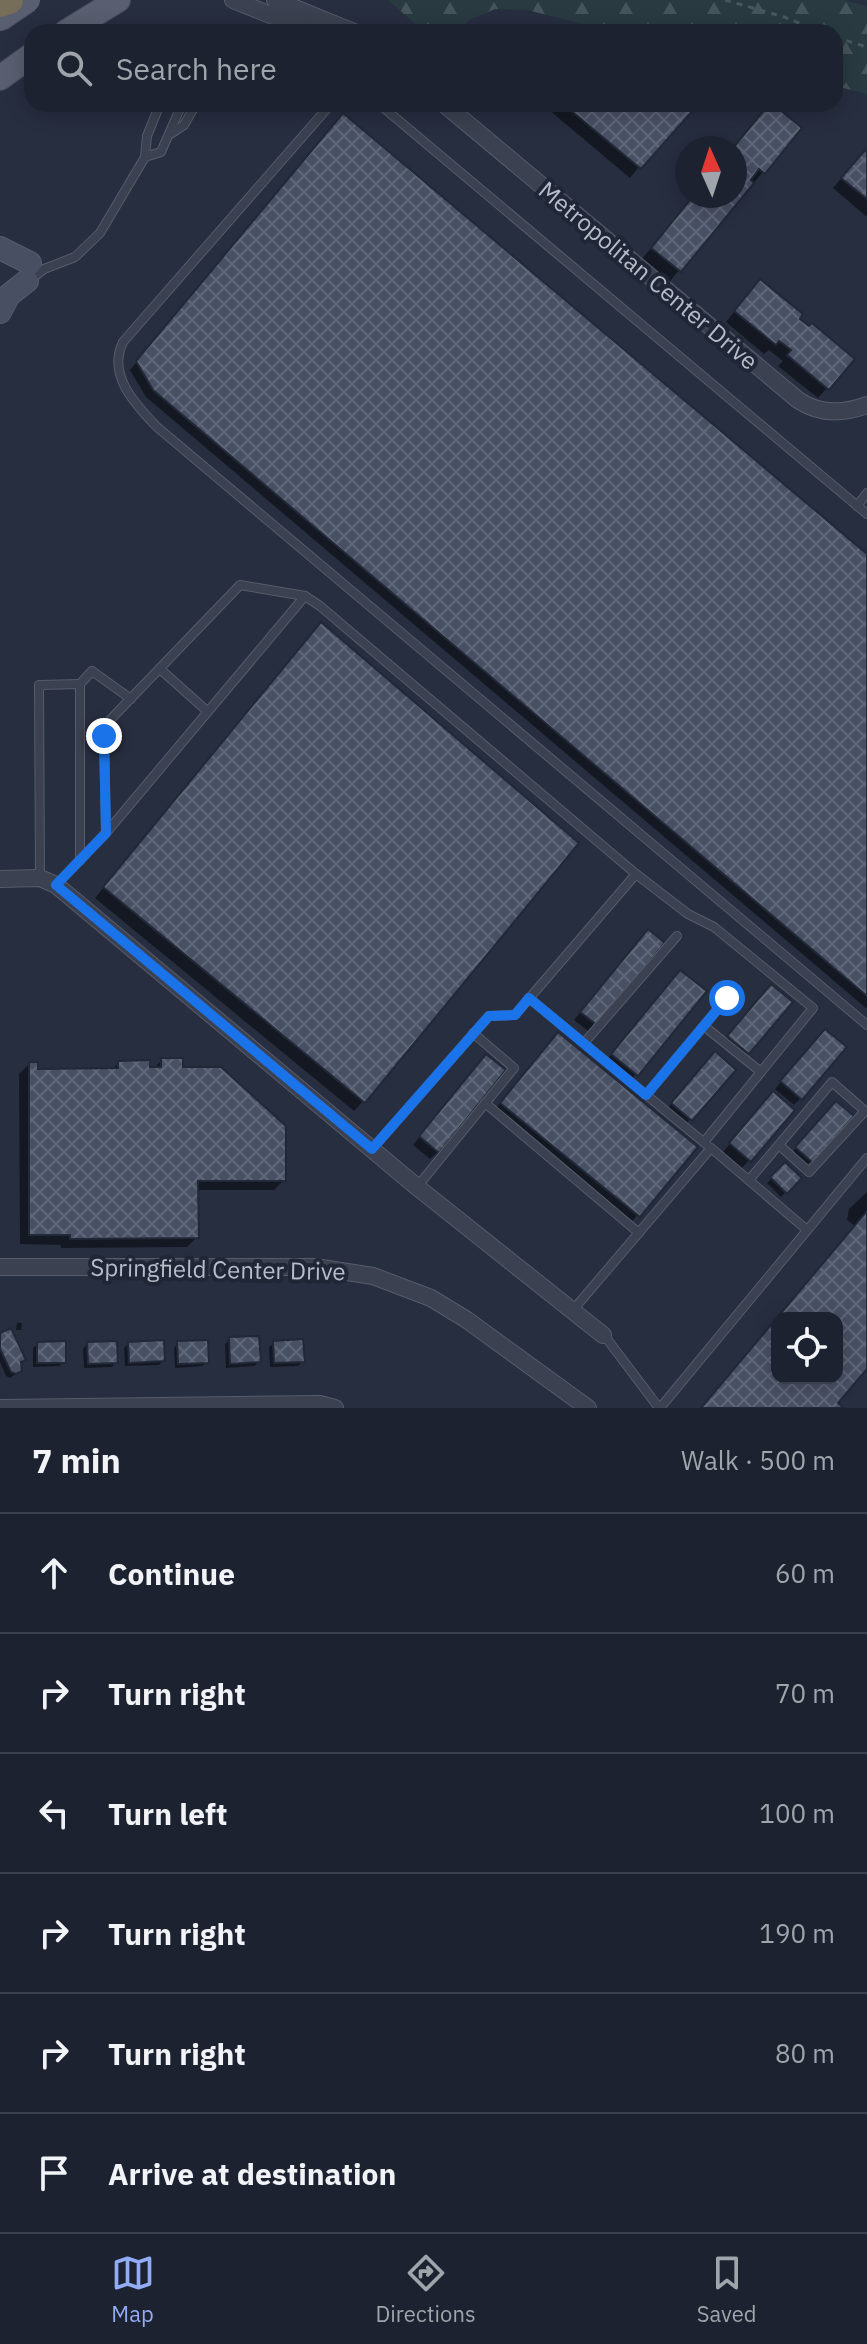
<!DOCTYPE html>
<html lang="en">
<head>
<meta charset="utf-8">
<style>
  body { margin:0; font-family:"IBM Plex Sans",sans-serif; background:#2a2f3c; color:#f1f3f6 }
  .controls { position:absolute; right:24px; bottom:24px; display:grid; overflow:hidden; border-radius:16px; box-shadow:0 4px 20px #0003 }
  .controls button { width:72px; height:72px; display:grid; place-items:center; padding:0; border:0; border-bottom:2px solid #3b3f4c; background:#1d2230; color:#f1f3f6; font:40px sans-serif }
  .compass { position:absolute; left:675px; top:136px; width:72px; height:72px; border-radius:50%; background:#1d2230; box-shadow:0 4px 20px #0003; rotate:357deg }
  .stop { position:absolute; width:24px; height:24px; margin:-18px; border:6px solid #1a73e8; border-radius:50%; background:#fff }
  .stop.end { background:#1a73e8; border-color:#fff; box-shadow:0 2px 8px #0008 }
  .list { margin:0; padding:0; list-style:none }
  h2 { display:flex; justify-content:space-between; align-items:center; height:104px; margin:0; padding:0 32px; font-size:34px }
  h2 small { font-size:26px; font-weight:400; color:#a0a4ab }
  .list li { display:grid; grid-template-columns:52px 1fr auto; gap:24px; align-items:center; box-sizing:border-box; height:120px; padding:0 32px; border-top:2px solid #3b3f4c }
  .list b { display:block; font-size:30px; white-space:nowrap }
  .list em { font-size:26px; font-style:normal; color:#a0a4ab }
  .icon { flex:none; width:44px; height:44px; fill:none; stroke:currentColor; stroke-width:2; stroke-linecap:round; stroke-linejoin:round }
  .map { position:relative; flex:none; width:867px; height:1408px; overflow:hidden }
  .search { position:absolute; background:#1d2230; box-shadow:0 4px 20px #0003; left:24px; right:24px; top:24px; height:88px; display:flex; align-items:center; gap:20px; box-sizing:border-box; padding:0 28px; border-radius:24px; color:#a0a4ab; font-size:30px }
  .sheet { height:824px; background:#1d2230 }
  nav { display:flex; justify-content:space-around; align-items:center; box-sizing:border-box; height:112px; border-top:2px solid #3b3f4c; background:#1d2230; font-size:22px; color:#a0a4ab }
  nav a { display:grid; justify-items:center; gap:4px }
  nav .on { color:#92abf5 }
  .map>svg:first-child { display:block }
  .forest { fill:url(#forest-firs) }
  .shadow { fill:#0007; fill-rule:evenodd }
  .building { fill:url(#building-cross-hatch); stroke:#212837; stroke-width:2; fill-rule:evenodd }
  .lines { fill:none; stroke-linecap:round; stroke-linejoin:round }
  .service-casing { stroke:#565c6a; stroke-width:10 }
  .minor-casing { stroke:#565c6a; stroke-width:18 }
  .secondary-casing { stroke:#565c6a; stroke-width:24 }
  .primary-casing { stroke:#444a59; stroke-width:26 }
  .path { stroke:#47585e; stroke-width:3; stroke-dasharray:6 6; stroke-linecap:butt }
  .service { stroke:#3b4150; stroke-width:8 }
  .minor { stroke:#3b4150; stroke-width:16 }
  .secondary { stroke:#494f63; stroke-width:22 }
  .primary { stroke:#595f70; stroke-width:24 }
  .primary-bridge-casing { stroke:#444a59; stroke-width:26; stroke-linecap:butt }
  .motorway-bridge-casing { stroke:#424957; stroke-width:30; stroke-linecap:butt }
  .primary-bridge { stroke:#595f70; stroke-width:24 }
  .motorway-bridge { stroke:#766e58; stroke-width:28 }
  .route { stroke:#1a73e8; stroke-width:10 }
  .labels { text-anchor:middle; stroke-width:8; stroke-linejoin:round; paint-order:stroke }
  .street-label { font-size:24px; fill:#b7bcca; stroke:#1f2635 }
</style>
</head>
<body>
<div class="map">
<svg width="867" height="1408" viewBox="0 0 867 1408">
  <defs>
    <pattern id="forest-firs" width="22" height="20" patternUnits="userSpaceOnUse" patternTransform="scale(2)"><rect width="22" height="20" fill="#293b41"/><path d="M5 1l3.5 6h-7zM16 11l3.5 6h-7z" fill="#46555b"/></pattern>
    <pattern id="building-cross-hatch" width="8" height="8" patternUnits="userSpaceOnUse" patternTransform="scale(2)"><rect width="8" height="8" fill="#485064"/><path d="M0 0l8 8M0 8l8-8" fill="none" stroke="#606779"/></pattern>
  </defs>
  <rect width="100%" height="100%" fill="#272e40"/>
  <path class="forest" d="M388,0H843L867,6V94L835,86V32H615L527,10L495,9L469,20L460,32H425Z"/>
  <g class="shadow">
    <path d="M542,104H688L630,178Z"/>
    <path d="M761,114L763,172L670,281L642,259L694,196H735L733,148Z"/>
    <path d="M336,123L867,556V1009L146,397L130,370Z"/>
    <path d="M867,154V217L833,188L855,162Z"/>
    <path d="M750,292L797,319L827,388L818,398L778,366L783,361L769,350L764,354L726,322Z"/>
    <path d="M311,635L363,1101L354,1111L95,898Z"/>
    <path d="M641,939L662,943L588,1031L574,1020Z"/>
    <path d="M670,982L636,1074L627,1084L603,1065Z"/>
    <path d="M764,994L747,1053L740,1060L722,1044Z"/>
    <path d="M818,1038L801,1098L794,1105L775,1089Z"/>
    <path d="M548,1045L695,1147L628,1226L491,1114Z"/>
    <path d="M162,1060L181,1069L284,1180L274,1190H196L197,1237L187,1247L61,1248V1245L20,1244L19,1074L29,1064L36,1071L111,1070L119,1063L153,1069Z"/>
    <path d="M708,1061L733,1070L683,1127L665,1111Z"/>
    <path d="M479,1064L438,1152L430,1159L413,1145Z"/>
    <path d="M766,1101L749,1160L742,1168L723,1152Z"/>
    <path d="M829,1111L851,1116L804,1169L789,1156Z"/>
    <path d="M785,1165L799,1178L781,1197L767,1183Z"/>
    <path d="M867,1192V1366L835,1403L840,1408H701L855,1226L847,1220L849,1209ZM777,1318H837V1378H777Z"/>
    <path d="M17,1323H22L21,1330H16Z"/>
    <path d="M0,1335L19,1364L20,1371L10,1378L6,1376L0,1362Z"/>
    <path d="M230,1339L259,1362L254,1366L226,1368L225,1344Z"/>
    <path d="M129,1343L163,1360L159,1365L125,1366L124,1348Z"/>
    <path d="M178,1343L207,1362L202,1366L175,1368L174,1348Z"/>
    <path d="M274,1343L303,1361L298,1366L270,1367L269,1347Z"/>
    <path d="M38,1344L64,1362L59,1366L33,1367V1348Z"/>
    <path d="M87,1344L116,1362L112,1367L84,1368L83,1349Z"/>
  </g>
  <g class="building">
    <path d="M563,104H692L696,107L641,169Z"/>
    <path d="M769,104H773L802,128L765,174L759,169L751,180L754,183L681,272L651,248L693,196H735V148H733Z"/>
    <path d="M343,113L867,554V996L153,390L136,361Z"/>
    <path d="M865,150L867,152V199L841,178Z"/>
    <path d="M760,279L803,314L800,319L809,326L812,323L855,359L829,390L787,355L791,350L779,341L776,345L734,311Z"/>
    <path d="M321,622L579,843L365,1103L103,887Z"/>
    <path d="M648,929L665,943L597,1025L580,1012Z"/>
    <path d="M680,970L707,991L638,1076L611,1054Z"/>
    <path d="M771,984L793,1002L749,1054L727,1036Z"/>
    <path d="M825,1029L847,1047L802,1100L780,1081Z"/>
    <path d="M558,1032L698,1147L640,1217L500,1103Z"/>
    <path d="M715,1051L736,1070L692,1121L671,1103Z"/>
    <path d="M486,1054L506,1070L439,1153L419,1136Z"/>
    <path d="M161,1058H183V1067H221L286,1126V1181H198L199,1238L70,1239V1235H29V1062H38V1069L118,1068V1061L150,1060V1067H161Z"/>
    <path d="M773,1091L795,1110L751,1162L729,1143Z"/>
    <path d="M836,1101L854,1116L813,1163L795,1147Z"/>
    <path d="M785,1162L802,1178L787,1194L770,1177Z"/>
    <path d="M867,1211V1369L838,1403L844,1408H701ZM777,1318H837V1378H777Z"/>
    <path d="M11,1328L26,1360L21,1362L22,1371L16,1374L11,1372L0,1349V1333Z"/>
    <path d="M259,1336L261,1362L230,1364L229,1337Z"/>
    <path d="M303,1339L305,1362L274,1363L273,1341Z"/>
    <path d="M164,1340L165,1361L129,1363L128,1342Z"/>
    <path d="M208,1340L209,1363L178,1364L177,1341Z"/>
    <path d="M66,1341V1363H37V1342Z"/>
    <path d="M117,1341L118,1363L88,1364L87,1342Z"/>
  </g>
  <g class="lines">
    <g class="service-casing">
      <g id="service">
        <path d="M331,104L123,342C107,375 135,404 157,427L867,1025"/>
        <path d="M379,104L867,514"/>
        <path d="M172,133L184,125L196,104"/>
        <path d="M145,157L161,152L182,104"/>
        <path d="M29,281L44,269L75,257L100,233L145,157L147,136L160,104"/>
        <path d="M857,506L867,493"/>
        <path d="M160,669L207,711"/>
        <path d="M106,833L104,736L110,720L240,585L305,596L320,606L636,874L515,1015L489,1016L372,1149"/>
        <path d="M80,861V684L92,671L131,699"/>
        <path d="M636,874L688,914L714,927L813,1008L704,1142"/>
        <path d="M40,878L39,685L80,684"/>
        <path d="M56,885L106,833L305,596"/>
        <path d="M529,998L707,1145"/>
        <path d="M704,1026L761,1072"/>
        <path d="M584,1043L677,936"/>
        <path d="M646,1095L727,998"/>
        <path d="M485,1103L639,1233"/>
        <path d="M749,1180L832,1082L865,1111L809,1172L779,1145"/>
        <path d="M417,1187L514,1068L473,1033"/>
        <path d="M573,1310L711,1148L807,1230"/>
        <path d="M604,1335L659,1408"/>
        <path d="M660,1408L867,1158"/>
      </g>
    </g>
    <g class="minor-casing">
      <g id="minor">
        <path d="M233,0L273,16L322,20"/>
        <path d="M275,0L354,32"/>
        <path d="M444,104L798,400C820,415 843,414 867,405"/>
        <path d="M0,879L40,878L56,885L417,1187L603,1335"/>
        <path d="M0,1267H315L373,1276L431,1298L467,1320L588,1408"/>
        <path d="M0,1408L320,1404L335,1408"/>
      </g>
    </g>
    <g class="secondary-casing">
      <g id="secondary">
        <path d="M0,248L30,263"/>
        <path d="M0,312L9,295L27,281"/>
      </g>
    </g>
    <g class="primary-casing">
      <g id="primary">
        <path d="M66,32L118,0"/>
        <path d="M0,78L32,55"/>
      </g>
    </g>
    <g class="path">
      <path d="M725,0L784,17L822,32"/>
      <path d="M835,37L867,47"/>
    </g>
    <use href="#service" class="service"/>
    <use href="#minor" class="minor"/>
    <use href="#secondary" class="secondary"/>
    <use href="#primary" class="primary"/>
    <g class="primary-bridge-casing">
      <path id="primary-bridge" d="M0,19L28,0"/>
    </g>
    <g class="motorway-bridge-casing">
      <path id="motorway-bridge" d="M0,3L9,0"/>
    </g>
    <use href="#primary-bridge" class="primary-bridge"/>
    <use href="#motorway-bridge" class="motorway-bridge"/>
  </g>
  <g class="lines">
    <path class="route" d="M104,736L106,833L56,885L372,1149L489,1016L515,1015L529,998L646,1095L727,998"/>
  </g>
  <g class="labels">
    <g class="street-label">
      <text transform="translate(648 276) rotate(40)" y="8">Metropolitan Center Drive</text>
      <text transform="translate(218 1270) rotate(1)" y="8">Springfield Center Drive</text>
    </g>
  </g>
</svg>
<div class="controls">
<button><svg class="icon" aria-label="locate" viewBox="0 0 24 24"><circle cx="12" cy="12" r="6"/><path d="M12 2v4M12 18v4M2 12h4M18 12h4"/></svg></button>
</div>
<svg class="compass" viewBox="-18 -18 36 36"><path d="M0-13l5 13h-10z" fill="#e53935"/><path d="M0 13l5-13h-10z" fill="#a0a4ab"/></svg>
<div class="stop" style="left:727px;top:998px"></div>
<div class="stop end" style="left:104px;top:736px"></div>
<div class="search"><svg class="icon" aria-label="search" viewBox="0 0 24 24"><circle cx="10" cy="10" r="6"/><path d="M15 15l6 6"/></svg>Search here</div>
</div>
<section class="sheet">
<h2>7 min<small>Walk · 500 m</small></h2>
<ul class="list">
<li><svg class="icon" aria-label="ahead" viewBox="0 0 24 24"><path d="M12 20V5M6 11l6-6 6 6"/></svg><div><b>Continue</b></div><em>60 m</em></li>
<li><svg class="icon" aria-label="right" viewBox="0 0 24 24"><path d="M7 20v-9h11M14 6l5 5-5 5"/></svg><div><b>Turn right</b></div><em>70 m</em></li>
<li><svg class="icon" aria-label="left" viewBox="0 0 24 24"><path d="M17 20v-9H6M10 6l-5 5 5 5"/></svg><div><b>Turn left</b></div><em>100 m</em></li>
<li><svg class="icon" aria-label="right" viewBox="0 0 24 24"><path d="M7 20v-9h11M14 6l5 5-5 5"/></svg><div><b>Turn right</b></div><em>190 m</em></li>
<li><svg class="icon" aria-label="right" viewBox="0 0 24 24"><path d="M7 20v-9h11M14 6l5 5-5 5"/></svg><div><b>Turn right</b></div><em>80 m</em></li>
<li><svg class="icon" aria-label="arrive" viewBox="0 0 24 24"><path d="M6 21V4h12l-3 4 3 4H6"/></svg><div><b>Arrive at destination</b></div></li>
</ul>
</section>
<nav>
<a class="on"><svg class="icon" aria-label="map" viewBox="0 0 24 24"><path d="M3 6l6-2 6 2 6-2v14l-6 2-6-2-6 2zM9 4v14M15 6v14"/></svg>Map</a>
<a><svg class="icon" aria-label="directions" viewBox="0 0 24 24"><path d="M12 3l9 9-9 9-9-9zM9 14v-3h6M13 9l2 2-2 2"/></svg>Directions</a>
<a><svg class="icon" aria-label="saved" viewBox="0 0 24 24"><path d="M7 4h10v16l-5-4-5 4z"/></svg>Saved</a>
</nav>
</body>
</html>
